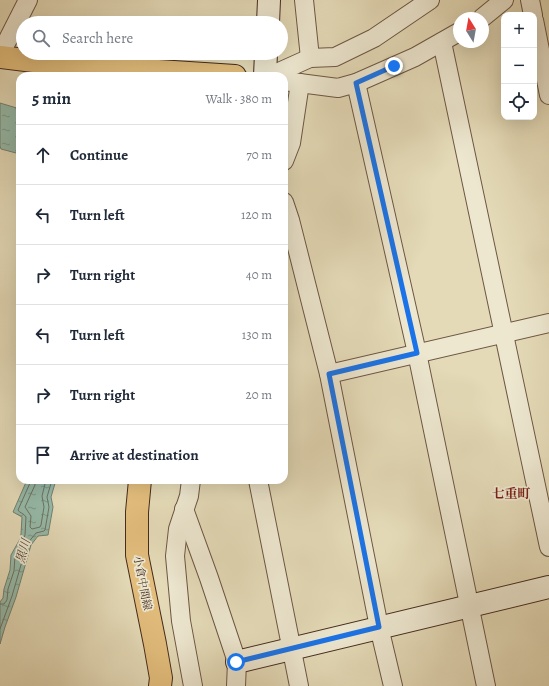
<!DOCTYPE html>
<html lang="en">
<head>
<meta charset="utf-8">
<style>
  body { margin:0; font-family:Alegreya,"Noto Serif JP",serif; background:#f2f2f3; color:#1f2937 }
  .controls { position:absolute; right:12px; top:12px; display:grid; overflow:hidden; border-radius:8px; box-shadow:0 4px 16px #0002 }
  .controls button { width:36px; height:36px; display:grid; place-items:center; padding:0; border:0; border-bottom:1px solid #e0e1e3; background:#fff; color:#1f2937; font:20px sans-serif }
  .compass { position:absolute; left:453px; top:12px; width:36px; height:36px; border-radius:50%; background:#fff; box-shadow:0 4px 16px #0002; rotate:349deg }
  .stop { position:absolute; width:12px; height:12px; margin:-9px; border:3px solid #1a73e8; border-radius:50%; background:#fff }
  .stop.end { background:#1a73e8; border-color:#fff; box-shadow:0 1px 4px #0008 }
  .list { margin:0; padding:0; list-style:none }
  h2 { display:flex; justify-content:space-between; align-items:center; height:52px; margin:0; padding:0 16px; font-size:17px }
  h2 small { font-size:13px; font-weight:400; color:#747a83 }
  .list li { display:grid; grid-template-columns:26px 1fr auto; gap:12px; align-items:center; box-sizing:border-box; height:60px; padding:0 16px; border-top:1px solid #e0e1e3 }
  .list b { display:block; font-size:15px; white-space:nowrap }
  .list em { font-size:13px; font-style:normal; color:#747a83 }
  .icon { flex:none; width:22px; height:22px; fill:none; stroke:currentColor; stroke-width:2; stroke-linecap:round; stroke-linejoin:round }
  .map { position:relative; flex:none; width:549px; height:686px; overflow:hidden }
  .search { position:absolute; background:#fff; box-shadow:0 4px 16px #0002; left:16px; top:16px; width:272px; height:44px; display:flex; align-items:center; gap:10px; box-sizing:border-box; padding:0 14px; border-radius:22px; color:#747a83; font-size:15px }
  .panel { position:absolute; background:#fff; box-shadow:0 4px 16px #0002; left:16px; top:72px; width:272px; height:412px; border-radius:12px }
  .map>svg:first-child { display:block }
  .water { fill:url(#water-ripples); stroke:#768172 }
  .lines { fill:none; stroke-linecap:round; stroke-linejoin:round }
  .shore { stroke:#6e7364; stroke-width:1 }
  .street-casing { stroke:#6d5744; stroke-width:20 }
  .secondary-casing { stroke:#452b1e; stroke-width:24 }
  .primary-casing { stroke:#452b1e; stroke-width:24 }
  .street { stroke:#ede7d0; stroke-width:18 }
  .secondary { stroke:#ede7d0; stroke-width:22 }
  .primary { stroke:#e2bd7c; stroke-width:22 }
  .route { stroke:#1a73e8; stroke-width:5 }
  .labels { text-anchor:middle; stroke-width:3.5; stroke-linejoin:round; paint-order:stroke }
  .street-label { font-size:11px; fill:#452b1e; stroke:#ede7d0 }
  .water-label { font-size:12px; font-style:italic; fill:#55483a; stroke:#ede7d0 }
  .quarter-label { font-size:13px; font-weight:bold; fill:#7a1f14; stroke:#ede7d0 }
</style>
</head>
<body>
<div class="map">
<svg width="549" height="686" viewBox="0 0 549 686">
  <defs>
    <pattern id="water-ripples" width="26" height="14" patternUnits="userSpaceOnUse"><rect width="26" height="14" fill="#96bbaa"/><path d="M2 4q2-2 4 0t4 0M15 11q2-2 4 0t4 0" fill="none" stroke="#7c988a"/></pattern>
  </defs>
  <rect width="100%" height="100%" fill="#e4dab7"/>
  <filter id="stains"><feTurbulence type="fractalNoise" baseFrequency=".005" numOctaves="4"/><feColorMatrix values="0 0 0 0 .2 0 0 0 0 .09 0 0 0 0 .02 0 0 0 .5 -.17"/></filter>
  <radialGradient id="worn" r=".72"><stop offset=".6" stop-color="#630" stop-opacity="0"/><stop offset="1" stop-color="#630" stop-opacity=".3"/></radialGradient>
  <g class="water">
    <path d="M0,103L20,109V154L1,149L0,146Z"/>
    <path d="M27,480H56L51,497L53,507L48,535L38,536L31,545L16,597L5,627L0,644V602L3,598L4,589L10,570L11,555L20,539L21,534L22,517L13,512Z"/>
  </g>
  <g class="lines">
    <g class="shore">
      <path d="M35,480V485L25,507L31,516L30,527L32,529L40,527L41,525L44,507L42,496L46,480"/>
      <path d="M0,604H4L7,600L8,589L14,571L15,556L23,541L25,535L26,517C24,513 19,513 18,510L30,483V480"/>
      <path d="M0,629L12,596L27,544L36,533L44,531L45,530L49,507L47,497L52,480"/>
    </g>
    <g class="street-casing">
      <g id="street">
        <path d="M304,0L310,58"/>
        <path d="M530,0L533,15"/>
        <path d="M482,18L504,0"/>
        <path d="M534,20L549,95"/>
        <path d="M442,42L549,547"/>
        <path d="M0,55L28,0"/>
        <path d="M270,76L310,58L335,57L374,38L430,0"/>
        <path d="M284,81L338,88L356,83L415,57L459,32"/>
        <path d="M356,83L417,353L486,686"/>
        <path d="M284,161L291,143L300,83"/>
        <path d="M284,202L290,220L329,374L379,627L393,686"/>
        <path d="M329,374L549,323"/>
        <path d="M191,480L189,496L178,529L175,556L181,621L193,686"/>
        <path d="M258,480L299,686"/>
        <path d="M184,509L209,578L237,662L236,686"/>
      </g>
    </g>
    <g class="secondary-casing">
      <g id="secondary">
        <path d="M268,23L269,0"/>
        <path d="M265,76L266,53"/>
        <path d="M237,662L549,587"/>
      </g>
    </g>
    <g class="primary-casing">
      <g id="primary">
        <path d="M0,57L66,65L235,76"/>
        <path d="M140,480L137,512V555L155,644L161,678L160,686"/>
      </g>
    </g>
    <use href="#street" class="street"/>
    <use href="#secondary" class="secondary"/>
    <use href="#primary" class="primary"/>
  </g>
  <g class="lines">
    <path class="route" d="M236,662L379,627L329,374L417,353L356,83L394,66"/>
  </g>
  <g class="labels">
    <g class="street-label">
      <text transform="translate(143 583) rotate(79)" y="4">小倉中間線</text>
    </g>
    <g class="water-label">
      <text transform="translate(23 551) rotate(-74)" y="4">黒川</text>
    </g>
    <g class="quarter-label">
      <text x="511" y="498">七重町</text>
    </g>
  </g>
  <rect width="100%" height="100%" filter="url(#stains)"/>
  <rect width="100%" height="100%" fill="url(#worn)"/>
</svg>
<div class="controls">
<button>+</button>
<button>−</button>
<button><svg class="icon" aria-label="locate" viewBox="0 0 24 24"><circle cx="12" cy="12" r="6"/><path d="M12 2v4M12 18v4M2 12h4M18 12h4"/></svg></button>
</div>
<svg class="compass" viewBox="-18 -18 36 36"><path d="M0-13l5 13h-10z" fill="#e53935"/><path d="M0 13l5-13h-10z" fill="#747a83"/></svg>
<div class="stop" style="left:236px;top:662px"></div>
<div class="stop end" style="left:394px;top:66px"></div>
<div class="search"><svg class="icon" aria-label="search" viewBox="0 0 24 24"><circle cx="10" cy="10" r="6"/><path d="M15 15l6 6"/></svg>Search here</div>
<section class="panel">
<h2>5 min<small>Walk · 380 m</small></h2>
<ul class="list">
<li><svg class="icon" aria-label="ahead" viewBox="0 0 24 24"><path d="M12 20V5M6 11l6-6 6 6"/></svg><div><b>Continue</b></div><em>70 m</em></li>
<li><svg class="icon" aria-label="left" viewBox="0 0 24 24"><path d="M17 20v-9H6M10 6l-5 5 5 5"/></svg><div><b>Turn left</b></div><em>120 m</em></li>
<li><svg class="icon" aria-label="right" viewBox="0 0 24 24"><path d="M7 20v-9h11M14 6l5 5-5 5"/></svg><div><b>Turn right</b></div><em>40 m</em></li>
<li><svg class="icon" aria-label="left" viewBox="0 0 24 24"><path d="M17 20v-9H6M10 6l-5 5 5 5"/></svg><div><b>Turn left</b></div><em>130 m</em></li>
<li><svg class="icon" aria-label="right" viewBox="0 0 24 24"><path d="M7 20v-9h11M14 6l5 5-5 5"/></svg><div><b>Turn right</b></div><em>20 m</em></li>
<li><svg class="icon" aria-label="arrive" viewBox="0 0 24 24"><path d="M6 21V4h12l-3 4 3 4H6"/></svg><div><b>Arrive at destination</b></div></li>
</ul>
</section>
</div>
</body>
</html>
